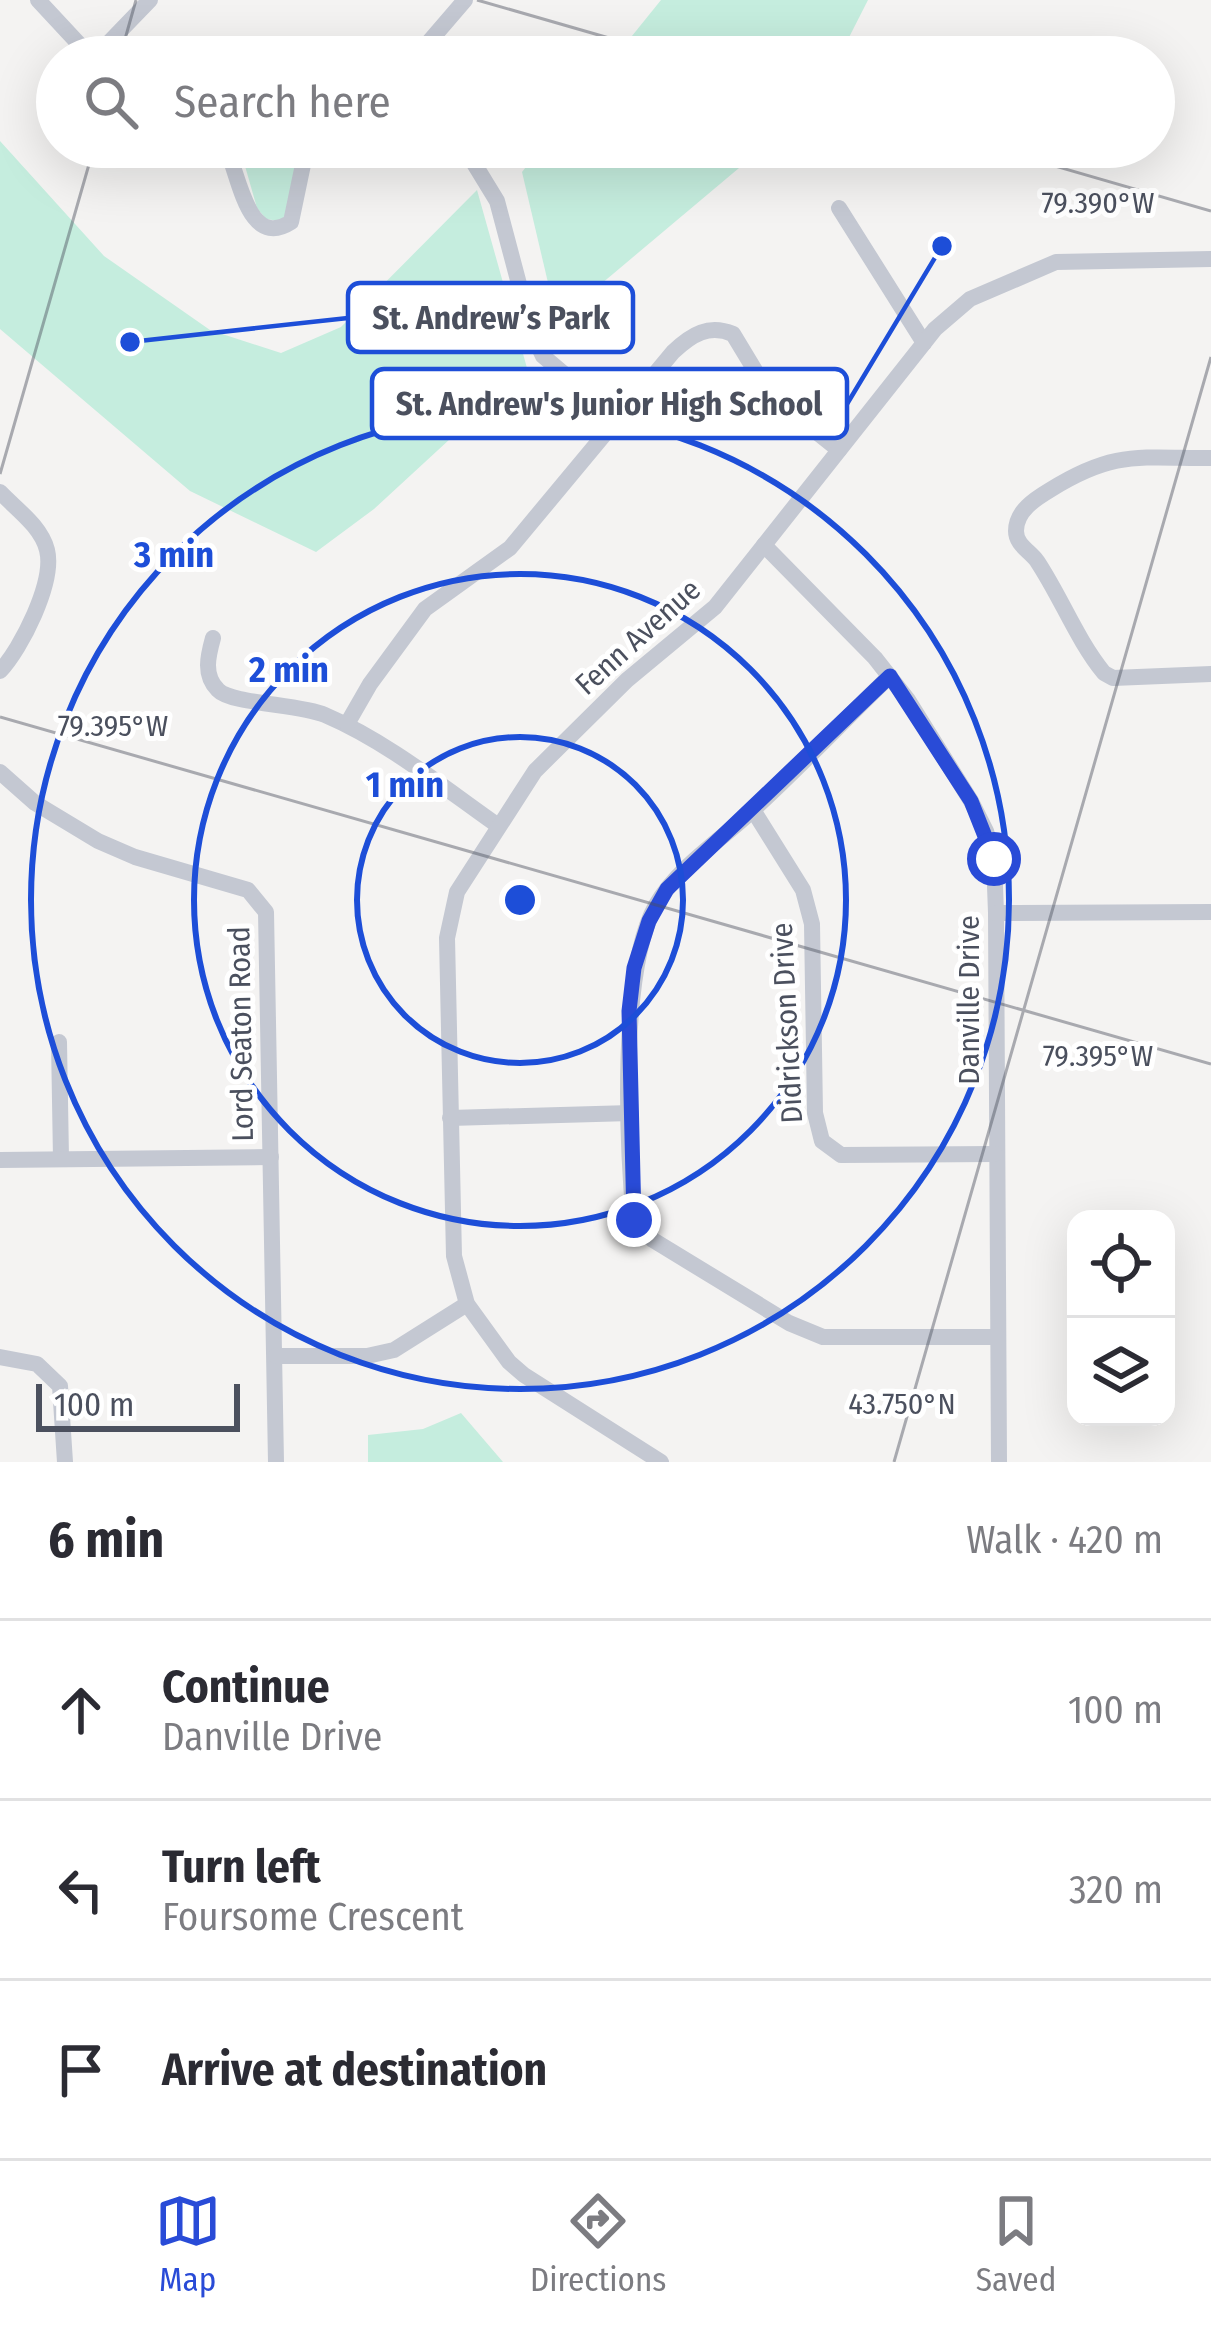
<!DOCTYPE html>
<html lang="en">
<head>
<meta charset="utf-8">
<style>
  body { margin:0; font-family:"Fira Sans Condensed",sans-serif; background:#f7f7f7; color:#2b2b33 }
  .controls { position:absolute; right:36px; bottom:36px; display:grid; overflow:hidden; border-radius:24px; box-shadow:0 12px 48px #0002 }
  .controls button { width:108px; height:108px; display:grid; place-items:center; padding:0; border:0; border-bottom:3px solid #e1e1e2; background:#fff; color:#2b2b33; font:60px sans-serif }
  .scale { position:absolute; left:36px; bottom:30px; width:204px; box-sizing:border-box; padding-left:12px; border:6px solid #4b505e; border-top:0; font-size:33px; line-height:42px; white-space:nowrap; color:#4b505e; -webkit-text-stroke:9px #fff; paint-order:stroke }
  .stop { position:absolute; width:36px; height:36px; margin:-27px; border:9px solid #294bd7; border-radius:50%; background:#fff }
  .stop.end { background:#294bd7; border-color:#fff; box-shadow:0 3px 12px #0008 }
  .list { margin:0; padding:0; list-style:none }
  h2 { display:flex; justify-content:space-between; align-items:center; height:156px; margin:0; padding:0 48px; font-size:51px }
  h2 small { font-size:39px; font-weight:400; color:#7c7c81 }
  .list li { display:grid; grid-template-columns:78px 1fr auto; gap:36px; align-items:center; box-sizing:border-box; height:180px; padding:0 48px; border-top:3px solid #e1e1e2 }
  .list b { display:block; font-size:45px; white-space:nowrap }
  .list p { margin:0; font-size:39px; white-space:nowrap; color:#7c7c81 }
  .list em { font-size:39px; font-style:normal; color:#7c7c81 }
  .icon { flex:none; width:66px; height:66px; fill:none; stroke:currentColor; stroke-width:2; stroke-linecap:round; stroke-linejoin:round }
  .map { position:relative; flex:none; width:1211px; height:1462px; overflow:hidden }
  .search { position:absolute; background:#fff; box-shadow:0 12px 48px #0002; left:36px; right:36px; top:36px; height:132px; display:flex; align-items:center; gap:30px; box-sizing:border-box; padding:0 42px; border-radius:66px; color:#7c7c81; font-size:45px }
  .sheet { height:696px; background:#fff }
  nav { display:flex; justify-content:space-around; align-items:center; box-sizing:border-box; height:168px; border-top:3px solid #e1e1e2; background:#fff; font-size:33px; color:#7c7c81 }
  nav a { display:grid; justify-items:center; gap:6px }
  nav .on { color:#294bd7 }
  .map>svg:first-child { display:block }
  .green { fill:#c5edde }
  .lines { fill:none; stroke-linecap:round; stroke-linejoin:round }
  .minor { stroke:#c4c8d2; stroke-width:16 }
  .route { stroke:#294bd7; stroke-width:15 }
  .ticks { fill:none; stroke:#4b505e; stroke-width:3; stroke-opacity:0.45 }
  .ring { fill:none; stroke:#1d4ed8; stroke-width:6 }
  .labels { text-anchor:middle; stroke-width:10; stroke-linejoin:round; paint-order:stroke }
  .street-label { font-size:30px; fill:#4b505e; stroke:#fff }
  .ticks-label { font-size:30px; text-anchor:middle; fill:#4b505e; stroke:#fff; stroke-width:10; stroke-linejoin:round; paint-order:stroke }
  .centre { fill:#1d4ed8; stroke:#fff; stroke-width:6 }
  .ring-label { font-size:36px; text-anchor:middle; font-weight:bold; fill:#1d4ed8; stroke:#fff; stroke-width:10; stroke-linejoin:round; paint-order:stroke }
  .leader { fill:none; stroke:#1d4ed8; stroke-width:4.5 }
  .callout-dot { fill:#1d4ed8; stroke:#fff; stroke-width:4.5 }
  .callout { fill:#fff; stroke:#1d4ed8; stroke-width:4.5 }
  .callout-label { font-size:33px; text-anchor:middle; font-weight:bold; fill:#4b505e }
</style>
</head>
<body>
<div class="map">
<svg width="1211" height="1462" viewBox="0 0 1211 1462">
  <rect width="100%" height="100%" fill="#f4f3f2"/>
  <g class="green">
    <path d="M661,0H868L839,57H615Z"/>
    <path d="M0,141L104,256L210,330L281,353L341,327L477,190L527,368L374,509L316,552L190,491L0,329Z"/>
    <path d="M542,147H764L557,321L522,172Z"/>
    <path d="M298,164L289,213L279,221L266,219L257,208L245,166L280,168Z"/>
    <path d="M461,1413L503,1462H368V1435L423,1429Z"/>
  </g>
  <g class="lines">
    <g class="minor">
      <path d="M38,0L91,57"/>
      <path d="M95,57L150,0"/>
      <path d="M416,57L465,0"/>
      <path d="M212,147C245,159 287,165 318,147"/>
      <path d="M464,147L497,201L532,333L543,356L616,418"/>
      <path d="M228,153C240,180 249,249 291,222L305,155"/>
      <path d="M839,208L924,343"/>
      <path d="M1211,458C1139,458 1114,450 1050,490C1035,499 1016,511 1016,531C1016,545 1030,551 1037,561C1061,597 1077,640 1104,673L1113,678L1211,674"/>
      <path d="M0,492C16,509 41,526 47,550C55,582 21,649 0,671"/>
      <path d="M764,545L875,658L908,700L971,801L986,831L994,859L996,913L999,1462"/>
      <path d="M213,638C208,656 203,675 218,690C231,704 300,704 325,715C386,741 443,787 497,825"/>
      <path d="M890,676C844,720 800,767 753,810C721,840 678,867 656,905C619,971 627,1143 634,1221L653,1240L789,1323L823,1337H998"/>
      <path d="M347,724L370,684L425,609L510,548L673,352C692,334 709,324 733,334L770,395L839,450"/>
      <path d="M0,772L35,803L98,841L135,857L248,890L266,912L276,1462"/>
      <path d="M753,810L803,890L812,924L815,1113L822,1141L841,1155L995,1154"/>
      <path d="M996,913L1211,912"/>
      <path d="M59,1042L61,1159"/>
      <path d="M450,1118L631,1113"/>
      <path d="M0,1160L271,1157"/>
      <path d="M276,1356H367L394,1350L467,1304"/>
      <path d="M0,1357L37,1364L60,1386L65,1462"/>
      <path d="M661,1462L524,1375L509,1362L467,1304L454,1256L447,938L457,892L535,771L627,680L715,607L935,329L970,299L1056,262L1211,259"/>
    </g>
  </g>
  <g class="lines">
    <path class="route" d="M634,1220L629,1011L634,968L649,921L667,889L890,676L971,801L994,859"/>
  </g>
  <path class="ticks" d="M477,0L675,57M120,57L136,0M989,147L1211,211M0,474L94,147M0,717L1211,1064M894,1462L1211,357"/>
  <g class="ring">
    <circle cx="520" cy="900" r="163"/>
    <circle cx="520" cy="900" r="326"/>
    <circle cx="520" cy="900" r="489"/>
  </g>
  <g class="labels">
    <g class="street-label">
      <text transform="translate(638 637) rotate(-42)" y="10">Fenn Avenue</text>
      <text transform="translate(969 1000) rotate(-90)" y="10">Danville Drive</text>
      <text transform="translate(787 1023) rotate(-93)" y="10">Didrickson Drive</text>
      <text transform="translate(241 1034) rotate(-91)" y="10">Lord Seaton Road</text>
    </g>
  </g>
  <g class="ticks-label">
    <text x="1098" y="213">79.390°W</text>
    <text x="113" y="736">79.395°W</text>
    <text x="1098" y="1066">79.395°W</text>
    <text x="902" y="1414">43.750°N</text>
  </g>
  <circle cx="520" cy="900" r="18" class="centre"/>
  <g class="ring-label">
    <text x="174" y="567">3 min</text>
    <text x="289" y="682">2 min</text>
    <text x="405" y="797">1 min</text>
  </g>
  <path class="leader" d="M130 342L348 318M942 246L847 404"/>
  <g class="callout-dot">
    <circle cx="130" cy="342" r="12"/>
    <circle cx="942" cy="246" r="12"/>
  </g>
  <g class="callout">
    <rect x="348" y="283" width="285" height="69" rx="12"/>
    <rect x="372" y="369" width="475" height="69" rx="12"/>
  </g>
  <g class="callout-label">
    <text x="491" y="329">St. Andrew’s Park</text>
    <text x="609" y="415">St. Andrew's Junior High School</text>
  </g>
</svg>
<div class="controls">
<button><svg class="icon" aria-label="locate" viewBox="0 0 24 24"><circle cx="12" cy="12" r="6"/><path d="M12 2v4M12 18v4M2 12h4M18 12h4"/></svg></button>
<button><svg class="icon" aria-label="layers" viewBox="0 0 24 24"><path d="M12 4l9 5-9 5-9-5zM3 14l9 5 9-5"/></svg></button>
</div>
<div class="scale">100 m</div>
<div class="stop" style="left:994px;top:859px"></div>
<div class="stop end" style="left:634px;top:1220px"></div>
<div class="search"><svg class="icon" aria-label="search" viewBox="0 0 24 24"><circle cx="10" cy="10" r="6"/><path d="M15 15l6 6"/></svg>Search here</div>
</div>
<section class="sheet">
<h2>6 min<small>Walk · 420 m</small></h2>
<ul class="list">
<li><svg class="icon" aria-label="ahead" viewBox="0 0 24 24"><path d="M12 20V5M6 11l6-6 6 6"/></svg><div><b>Continue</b><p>Danville Drive</p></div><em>100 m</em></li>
<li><svg class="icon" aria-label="left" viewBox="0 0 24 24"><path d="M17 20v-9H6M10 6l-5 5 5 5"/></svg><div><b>Turn left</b><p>Foursome Crescent</p></div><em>320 m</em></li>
<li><svg class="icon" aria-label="arrive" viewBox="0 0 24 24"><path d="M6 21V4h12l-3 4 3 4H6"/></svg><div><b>Arrive at destination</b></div></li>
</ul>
</section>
<nav>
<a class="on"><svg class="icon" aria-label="map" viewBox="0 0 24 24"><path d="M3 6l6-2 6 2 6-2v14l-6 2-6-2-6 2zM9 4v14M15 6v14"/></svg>Map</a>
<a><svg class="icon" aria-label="directions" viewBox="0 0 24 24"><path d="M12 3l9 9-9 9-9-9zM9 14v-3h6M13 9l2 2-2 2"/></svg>Directions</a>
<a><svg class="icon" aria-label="saved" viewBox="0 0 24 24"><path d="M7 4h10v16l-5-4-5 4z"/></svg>Saved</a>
</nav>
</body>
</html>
